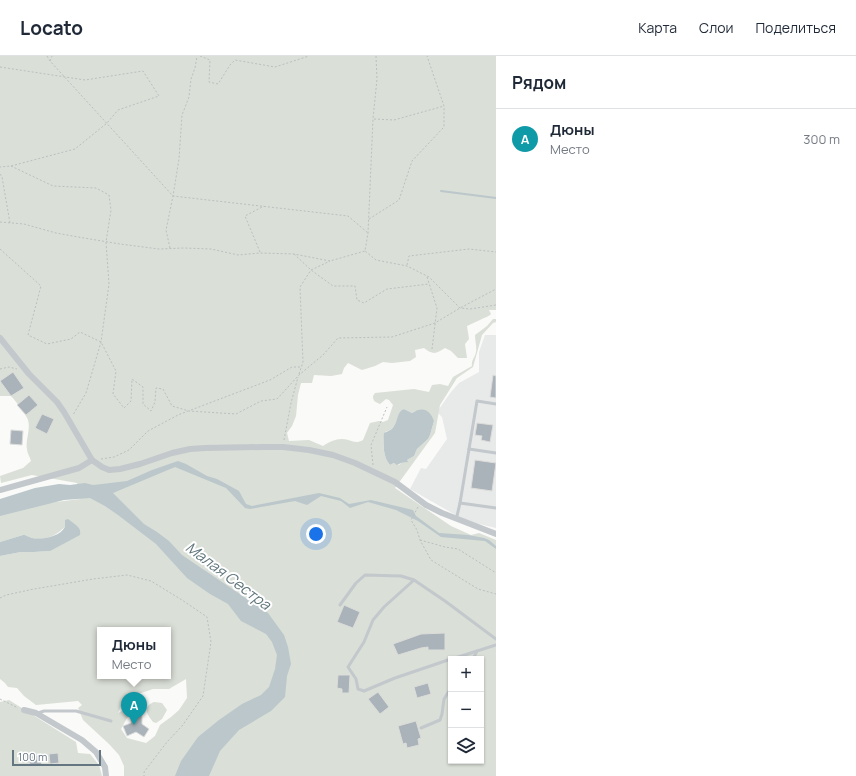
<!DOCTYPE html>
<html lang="ru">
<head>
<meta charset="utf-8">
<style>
  body { margin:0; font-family:Manrope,sans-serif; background:#f6f6f7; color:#1f2937 }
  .controls { position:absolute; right:12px; bottom:12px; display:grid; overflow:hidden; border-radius:0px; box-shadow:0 1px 3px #0004 }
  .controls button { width:36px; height:36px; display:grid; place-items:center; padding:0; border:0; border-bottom:1px solid #e0e1e3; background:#fff; color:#1f2937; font:20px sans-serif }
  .scale { position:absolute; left:12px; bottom:10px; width:89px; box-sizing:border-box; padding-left:4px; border:2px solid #657683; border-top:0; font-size:11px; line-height:14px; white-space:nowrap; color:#657683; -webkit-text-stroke:3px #fff; paint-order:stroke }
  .you { position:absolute; left:316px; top:478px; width:14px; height:14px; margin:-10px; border:3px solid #fff; border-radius:50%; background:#1a73e8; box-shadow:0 0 0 6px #1a73e833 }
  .badge { display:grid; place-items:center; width:26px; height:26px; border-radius:50%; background:#e4572e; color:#fff; font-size:13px; font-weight:700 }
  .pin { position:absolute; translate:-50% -33px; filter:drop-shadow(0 1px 2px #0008) }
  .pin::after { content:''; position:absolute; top:21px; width:14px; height:12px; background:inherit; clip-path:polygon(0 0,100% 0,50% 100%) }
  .popup { position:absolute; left:97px; top:571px; width:74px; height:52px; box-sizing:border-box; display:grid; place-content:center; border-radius:0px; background:#fff; filter:drop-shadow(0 1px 3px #0005); font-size:13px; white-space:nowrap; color:#747a83 }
  .popup b { font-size:15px; color:#1f2937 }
  .popup::after { content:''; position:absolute; left:50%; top:100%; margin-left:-8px; border:8px solid transparent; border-top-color:#fff }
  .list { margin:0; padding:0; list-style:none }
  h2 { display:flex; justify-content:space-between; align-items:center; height:52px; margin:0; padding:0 16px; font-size:17px }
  h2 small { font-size:13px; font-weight:400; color:#747a83 }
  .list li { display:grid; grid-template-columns:26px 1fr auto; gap:12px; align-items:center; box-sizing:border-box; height:60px; padding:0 16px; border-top:1px solid #e0e1e3 }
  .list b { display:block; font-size:15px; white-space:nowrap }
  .list p { margin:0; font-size:13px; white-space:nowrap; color:#747a83 }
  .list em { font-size:13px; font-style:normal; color:#747a83 }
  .icon { flex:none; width:22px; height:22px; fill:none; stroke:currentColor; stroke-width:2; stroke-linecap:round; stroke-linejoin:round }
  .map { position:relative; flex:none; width:496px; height:720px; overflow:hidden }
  header { display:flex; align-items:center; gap:24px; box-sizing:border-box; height:56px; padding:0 20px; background:#fff; border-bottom:1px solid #e0e1e3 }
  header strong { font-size:19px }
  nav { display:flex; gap:22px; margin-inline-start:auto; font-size:14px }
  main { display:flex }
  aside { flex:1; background:#fff }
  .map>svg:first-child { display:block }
  .built { fill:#e8e9e9 }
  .green { fill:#dadfd7; fill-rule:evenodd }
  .water { fill:#bbc7cb }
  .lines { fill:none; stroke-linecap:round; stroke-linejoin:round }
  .stream { stroke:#bbc7cb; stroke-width:2 }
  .building { fill:#aab3b9; stroke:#dcdcda }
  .path { stroke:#bbbfc2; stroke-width:1; stroke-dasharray:2 2; stroke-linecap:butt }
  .lane { stroke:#c3c8cc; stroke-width:3 }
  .street { stroke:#c3c8cc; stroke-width:6 }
  .labels { text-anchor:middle; stroke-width:4; stroke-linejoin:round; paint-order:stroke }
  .water-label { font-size:15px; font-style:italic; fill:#60757c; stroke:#fff }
</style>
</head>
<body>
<header>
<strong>Locato</strong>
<nav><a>Карта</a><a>Слои</a><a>Поделиться</a></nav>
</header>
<main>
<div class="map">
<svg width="496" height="720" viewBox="0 0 496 720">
  <rect width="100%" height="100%" fill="#fafaf8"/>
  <path class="built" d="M485,279H496V472L466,465L410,433L421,412L426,413L447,383L442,361L437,356L451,336L459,327L479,316V296Z"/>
  <g class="green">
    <path d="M0,0H496V254H489L491,258C488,261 486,261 482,263C477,265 472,268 467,270L469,283L465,288L467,302H458L451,295L445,292C436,298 433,299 424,292L415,294L416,301L410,305L392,307L383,306L375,310L362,314L348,307L344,312L342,318L331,320L314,319L312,327H301L298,339L296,360L292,370L287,377L289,385L309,384L323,390C329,386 335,383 342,383C351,383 354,389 363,384L370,367L379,365L383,366L388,364L393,349L389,344L386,343L380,348C375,346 373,345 373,340L375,337L414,333L429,336L432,329L440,328L448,330L453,321L472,310C471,304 475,302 476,296C477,291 475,285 475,279L487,270L493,263H496V266L493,267L482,279L473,311L457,322L440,349L435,377L395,432L451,470L471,479L479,477L496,484V720H124V710L119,699L109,688L83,664L78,652L82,649L78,645L36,649L24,640L17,632L8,631L5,627L0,623V500L21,496H34L50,495L65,471C55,480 45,485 32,482C28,481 27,479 23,479L0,486V456L48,447L80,443L77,427L32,419L1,427L0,420L23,412L31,405C30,401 27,397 27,393C25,385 31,373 28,364C28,361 14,343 11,340H0ZM404,353L412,357L415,355L434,365L430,379L428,383L417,393L414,400L407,404V406L401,407L399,409L394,407L390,409C383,400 382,386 385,376C393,374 395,369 398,361C399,358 402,356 404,353ZM100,574H168V620H100ZM451,603H481V705H451ZM186,623L187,642L179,654L171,661L160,669L155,680L146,687L127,682L121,673L127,662L134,656L126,653L118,657L122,648L132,640L153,633H169Z"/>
    <path d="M9,644L76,686L78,697L90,698L99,709L102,720H0V646Z"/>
    <path d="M154,646L162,647L167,654L162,663L156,667L153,666C150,662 144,655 148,650C149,648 152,647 154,646Z"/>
  </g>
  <g class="water">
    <path d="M404,353L412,357C423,350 430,354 434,365L430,379L428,383L417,393L414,400L407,404L408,406L401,407L397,409L394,407L390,409C383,401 383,388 384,377C388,375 392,374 394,370C398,364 397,356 404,353Z"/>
    <path d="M178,405L186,408L207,420L217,423L239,435L246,448L252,450L319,437L340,442L349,448L371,444L413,454L416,460L439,477L468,479L484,482L489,484L496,490V493L485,485L441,481L418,465L396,454L368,446L350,452L341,445L321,440L307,449L295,445L250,453L245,452L226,432L175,411L113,437L144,468L157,476L169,485L182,499L268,557L284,579L288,591L291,608L287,620L285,641L271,655L239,674L220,695L209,720H175L181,705L198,681L219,664L242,648L261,639L269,631L275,613L277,599L272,586L266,578L241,565L228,548L210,538L187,522L156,488L118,459L105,450L90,442L64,444L0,460V443L35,432L59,428L70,429L85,427L93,429L102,428L127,425L152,414Z"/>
    <path d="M68,463C74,468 82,471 80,479L50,495L34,496H21L0,500V486L23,479C27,479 28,481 32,482C41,484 60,481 65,471C65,469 65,466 65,464Z"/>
  </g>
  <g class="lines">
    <path class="stream" d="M441,135L496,142"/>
  </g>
  <g class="building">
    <path d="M13,316L24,332L11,340L0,325Z"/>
    <path d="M493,319L496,320V342L490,341Z"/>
    <path d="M29,339L38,349L26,359L17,349Z"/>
    <path d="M42,358L54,363L47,378L35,372Z"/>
    <path d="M477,367L493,369L490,386L481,384L482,380L475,379Z"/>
    <path d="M11,374L23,375L22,389L10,388Z"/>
    <path d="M475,404L496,407L492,435L471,432Z"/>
    <path d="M344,549L360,556L353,572L337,566Z"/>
    <path d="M445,577V594H428V591L421,592L398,599L393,588L421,578Z"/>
    <path d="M338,619H350L349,637H342V633L337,632Z"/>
    <path d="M428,627L431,638L417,642L414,631Z"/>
    <path d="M378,636L389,651L380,658L368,643Z"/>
    <path d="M131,658H142V668L149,673L144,681L136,676L127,680L123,670L131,667Z"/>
    <path d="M416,665L421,682L418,683L419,689L407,692L406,687L403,688L398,670Z"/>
    <path d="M58,697L59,707L50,708L49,698Z"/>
    <path d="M40,699L42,709L30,710L29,700Z"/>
  </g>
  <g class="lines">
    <g class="path">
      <path d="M47,0L50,5L173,140L348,160L368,177"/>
      <path d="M200,0L210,4L209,26L218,28L230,9L235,4L275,11L309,0"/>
      <path d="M376,0L377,23L373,63L368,177L365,195L376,204L407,210L429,221L460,252L470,253L496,249"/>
      <path d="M50,5L52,0"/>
      <path d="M0,11L85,24L143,15L159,40L118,54L107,67L75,93L11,110L0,111"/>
      <path d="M374,63L394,64L444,50"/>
      <path d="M11,110L53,130L96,132L109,139L111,154L106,186L109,228L101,286L86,337L73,359"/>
      <path d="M0,118L2,121L10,167"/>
      <path d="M369,163L399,144L412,105L444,71V50L427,0"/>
      <path d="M0,166L24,168L56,177L78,181L120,188L159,193L184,192L211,193L238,199L260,197L294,198L330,205L365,195"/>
      <path d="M170,192L166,174L173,140L179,103L182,59L189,41L191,23L195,12L197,0"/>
      <path d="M0,193L41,230L28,279L47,288L71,283L80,276L101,286L116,315L113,338L124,352L131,345L132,323L143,331V348L151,355L155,346L156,332L163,333L172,350L189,355L236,358L261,345L277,343L299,319L323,299L338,282L392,281L435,267L460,252L496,233"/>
      <path d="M260,196L245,160L264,150"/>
      <path d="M294,198L311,214L333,230H355L357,244L364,247L387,233L429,228"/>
      <path d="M407,209L409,200L469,193L496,196"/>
      <path d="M427,221L437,252L432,293"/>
      <path d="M0,313L9,311L17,313"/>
      <path d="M299,318L303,306L300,231L311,214L330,205"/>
      <path d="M191,354L270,324L292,311H301"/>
      <path d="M284,384L291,347L298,321"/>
      <path d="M101,403L114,401L129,394L148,375L178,359L188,355"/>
      <path d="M373,409L371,389L387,351"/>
      <path d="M418,451L411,464L417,474L420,484L431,504L478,533L496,538"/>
      <path d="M420,484L445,491L458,493L496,517"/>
      <path d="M0,542L6,539L34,533L93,523L127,519L151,525L182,544L207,561L211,586L203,640L182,670L167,686L144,716V720"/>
      <path d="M0,643L18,652"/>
    </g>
    <g class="lane">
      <path d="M469,393L496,397"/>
      <path d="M460,447L496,452"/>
      <path d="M456,463L457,460L460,447L477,345L496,348"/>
      <path d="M414,524L384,551L373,564L364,586L348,611L356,623L358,633L364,635L395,622L451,603"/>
      <path d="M340,549L356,527L365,519L401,520L414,524L445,545L496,583"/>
      <path d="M452,603L496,589"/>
      <path d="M473,603L477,595"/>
      <path d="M38,657L44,655H76L111,665"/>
      <path d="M421,672L440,664L442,658L444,643L451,632"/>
    </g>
    <g class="street">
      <path d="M0,282L29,318L57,346L64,356L92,404L102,411L109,414L120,413L140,408L172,397L190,393L205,392L263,391H283L309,394L333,399L355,407L395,426L426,449L442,457L496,478"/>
      <path d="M0,434L79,412L92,404"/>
      <path d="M24,654L36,657L82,684L96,696L105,711L106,720"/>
    </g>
  </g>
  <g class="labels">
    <g class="water-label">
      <text transform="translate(228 520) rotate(37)" y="5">Малая Сестра</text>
    </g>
  </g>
</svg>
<div class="controls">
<button>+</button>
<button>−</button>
<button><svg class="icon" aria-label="layers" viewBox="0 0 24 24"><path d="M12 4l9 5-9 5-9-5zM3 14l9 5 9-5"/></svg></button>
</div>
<div class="scale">100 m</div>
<div class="you"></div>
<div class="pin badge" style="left:134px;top:669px;background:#0f9aa8">A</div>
<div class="popup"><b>Дюны</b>Место</div>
</div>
<aside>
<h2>Рядом<small></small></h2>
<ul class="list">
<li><span class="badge" style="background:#0f9aa8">A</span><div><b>Дюны</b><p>Место</p></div><em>300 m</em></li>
</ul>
</aside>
</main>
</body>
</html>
